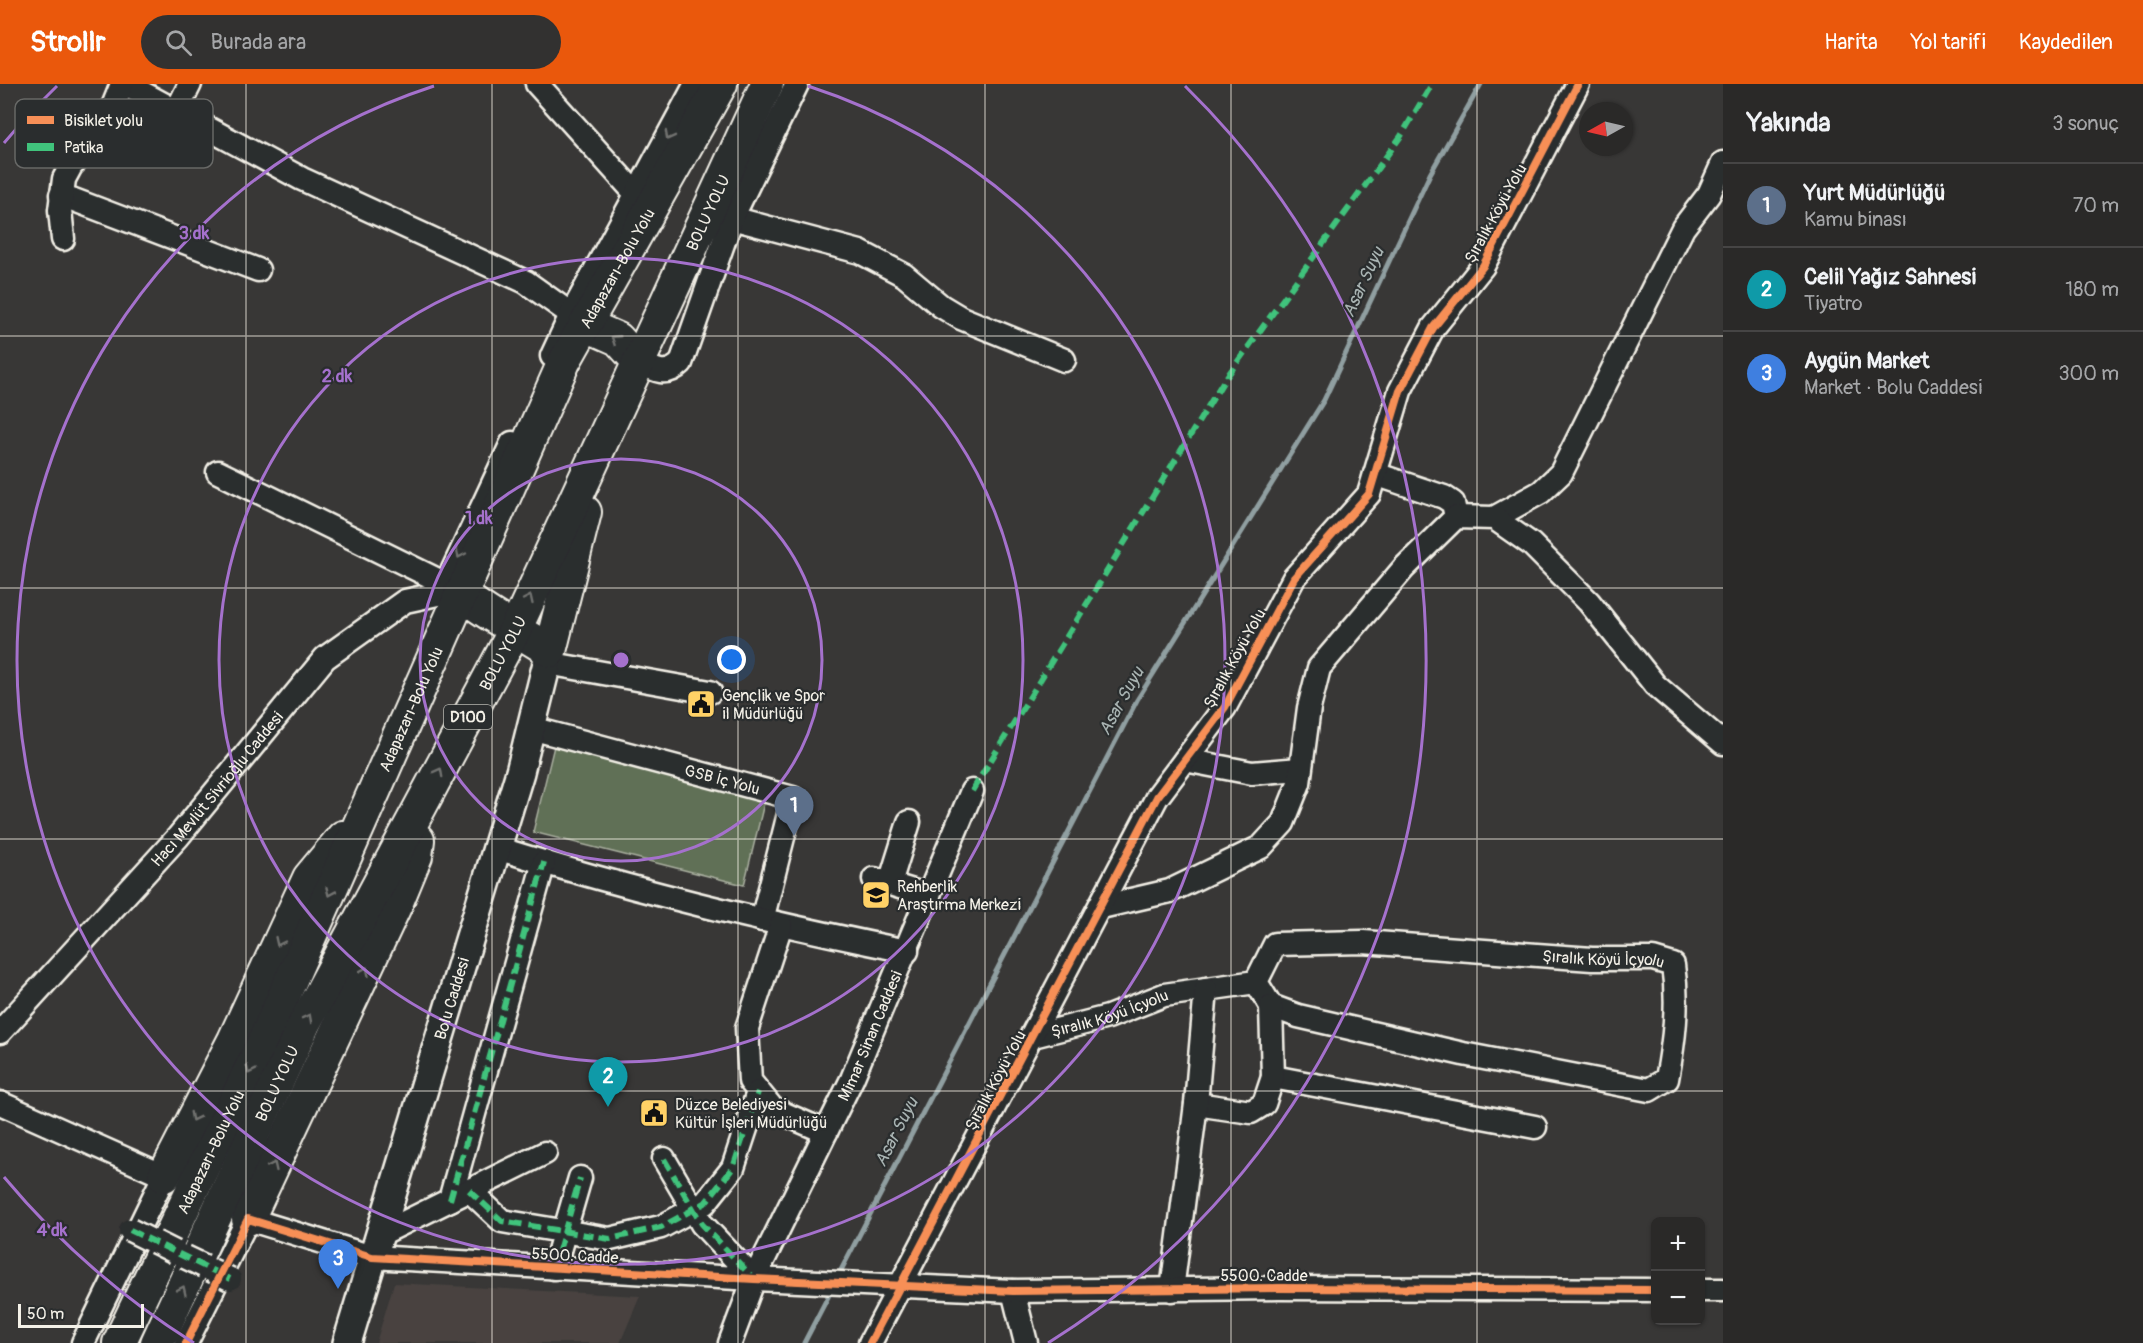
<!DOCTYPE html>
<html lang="tr">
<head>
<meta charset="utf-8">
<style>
  body { margin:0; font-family:Pangolin,sans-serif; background:#323130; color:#f1f3f6 }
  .controls { position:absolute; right:18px; bottom:18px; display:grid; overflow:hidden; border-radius:9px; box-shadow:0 2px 4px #0004 }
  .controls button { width:54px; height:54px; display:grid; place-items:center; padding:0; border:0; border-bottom:2px solid #464545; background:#2a2928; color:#f1f3f6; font:30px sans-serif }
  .compass { position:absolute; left:1579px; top:18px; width:54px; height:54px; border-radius:50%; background:#2a2928; box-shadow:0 2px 4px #0004; rotate:262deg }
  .scale { position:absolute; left:18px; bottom:15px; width:126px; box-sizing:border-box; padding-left:6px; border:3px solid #f4f1e8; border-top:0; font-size:16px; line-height:21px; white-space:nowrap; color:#f4f1e8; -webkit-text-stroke:4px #2a2d2e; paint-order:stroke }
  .you { position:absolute; left:732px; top:576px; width:21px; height:21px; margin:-15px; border:4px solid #fff; border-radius:50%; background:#1a73e8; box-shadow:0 0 0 9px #1a73e833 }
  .badge { display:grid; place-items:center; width:39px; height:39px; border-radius:50%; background:#ea580c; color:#fff; font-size:20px; font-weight:700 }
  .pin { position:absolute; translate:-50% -50px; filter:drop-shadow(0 2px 3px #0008) }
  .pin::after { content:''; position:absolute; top:32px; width:21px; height:18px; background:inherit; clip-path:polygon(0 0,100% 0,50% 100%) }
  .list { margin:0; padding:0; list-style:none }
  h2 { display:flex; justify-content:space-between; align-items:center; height:78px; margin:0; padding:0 24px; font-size:26px }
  h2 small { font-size:20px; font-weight:400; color:#a5a6a8 }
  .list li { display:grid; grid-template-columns:39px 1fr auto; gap:18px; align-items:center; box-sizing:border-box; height:84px; padding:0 24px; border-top:2px solid #464545 }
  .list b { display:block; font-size:22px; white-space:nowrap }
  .list p { margin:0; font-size:20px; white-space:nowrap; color:#a5a6a8 }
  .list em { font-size:20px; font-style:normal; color:#a5a6a8 }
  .icon { flex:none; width:33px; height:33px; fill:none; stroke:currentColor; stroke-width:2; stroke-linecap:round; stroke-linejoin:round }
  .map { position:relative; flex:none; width:1723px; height:1259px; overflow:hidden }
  header { display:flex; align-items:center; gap:36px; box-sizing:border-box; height:84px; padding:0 30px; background:#ea580c; color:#fff }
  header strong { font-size:28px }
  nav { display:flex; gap:33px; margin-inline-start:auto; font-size:21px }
  .search { width:420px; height:54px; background:#323130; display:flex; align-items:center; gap:15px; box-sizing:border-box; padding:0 21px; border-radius:33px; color:#a5a6a8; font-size:22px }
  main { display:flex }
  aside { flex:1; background:#2a2928 }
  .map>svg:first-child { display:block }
  .built { fill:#484340 }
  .green { fill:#616f57; stroke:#aab0a0; stroke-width:1.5 }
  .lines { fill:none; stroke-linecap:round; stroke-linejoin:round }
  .stream { stroke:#909fa1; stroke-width:5 }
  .minor-casing { stroke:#f4f1e8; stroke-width:27 }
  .major-casing { stroke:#f4f1e8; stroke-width:32 }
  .highway-casing { stroke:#f4f1e8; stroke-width:36 }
  .minor { stroke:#2a2d2e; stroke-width:22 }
  .major { stroke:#2a2d2e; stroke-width:27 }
  .highway { stroke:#2a2d2e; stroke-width:32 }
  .minor-bridge-casing { stroke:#f4f1e8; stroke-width:27; stroke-linecap:butt }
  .minor-bridge { stroke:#2a2d2e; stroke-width:22 }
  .quiet { stroke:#40c37c; stroke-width:6; stroke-dasharray:12 6; stroke-linecap:butt }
  .cycleway-casing { stroke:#2a2d2e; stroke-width:11 }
  .cycleway { stroke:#f78f57; stroke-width:8 }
  .oneway { stroke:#71726f }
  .grid { fill:none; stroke:#f4f1e8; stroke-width:1.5; stroke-opacity:0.55 }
  .ring { fill:none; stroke:#a571cd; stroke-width:3 }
  .labels { text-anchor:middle; stroke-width:4.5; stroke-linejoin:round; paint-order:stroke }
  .shield { fill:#2a2d2e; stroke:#b7b6b0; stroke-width:1.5 }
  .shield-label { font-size:15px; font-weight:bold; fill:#f4f1e8 }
  .street-label { font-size:16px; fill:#f4f1e8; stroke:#2a2d2e }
  .poi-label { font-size:16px; fill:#f4f1e8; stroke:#2a2d2e; text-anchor:start }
  .water-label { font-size:18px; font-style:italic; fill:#a9b4b3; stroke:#2a2d2e }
  .key { fill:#2a2d2e; stroke:#676866; stroke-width:1.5 }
  .key-label { font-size:16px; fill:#f4f1e8 }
  .centre { fill:#a571cd; stroke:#2a2d2e; stroke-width:3 }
  .ring-label { font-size:18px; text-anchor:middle; font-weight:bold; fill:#a571cd; stroke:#2a2d2e; stroke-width:4.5; stroke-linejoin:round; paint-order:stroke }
</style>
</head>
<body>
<header>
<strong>Strollr</strong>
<div class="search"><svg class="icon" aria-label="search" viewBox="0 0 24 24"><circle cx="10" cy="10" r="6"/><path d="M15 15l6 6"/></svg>Burada ara</div>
<nav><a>Harita</a><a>Yol tarifi</a><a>Kaydedilen</a></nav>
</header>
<main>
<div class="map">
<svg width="1723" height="1259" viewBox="0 0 1723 1259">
  <rect width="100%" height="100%" fill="#383736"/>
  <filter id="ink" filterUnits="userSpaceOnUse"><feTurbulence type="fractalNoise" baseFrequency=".0167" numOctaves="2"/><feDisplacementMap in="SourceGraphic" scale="12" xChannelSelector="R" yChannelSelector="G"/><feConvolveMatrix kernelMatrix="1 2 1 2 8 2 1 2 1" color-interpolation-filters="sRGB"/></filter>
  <g filter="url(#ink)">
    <path class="built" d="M394,1199L640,1212L620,1259H376Z"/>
    <path class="green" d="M555,658L766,711L744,801L533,748Z"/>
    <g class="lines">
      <g class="stream">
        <path d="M837,1194L1137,616L1324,316L1430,90L1481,0"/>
        <path d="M804,1259L832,1205"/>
      </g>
      <g class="minor-casing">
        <g id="minor">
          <path d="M126,0L302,95L526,198L582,238"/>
          <path d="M537,0L646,121"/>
          <path d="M177,26L190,0"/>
          <path d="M61,111L258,186"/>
          <path d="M732,134L860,168L904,191L941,222L961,234L1064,276"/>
          <path d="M63,155L60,126L64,95L71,82L101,52L122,0"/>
          <path d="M552,272L571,231L696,0"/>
          <path d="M638,277C654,286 666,294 681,279L732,134L797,0"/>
          <path d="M218,388L446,500"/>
          <path d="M1375,390L1444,413L1453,419L1456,433"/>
          <path d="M1494,434L1541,408L1561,389L1683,144L1709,110L1723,79"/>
          <path d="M442,509L512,359"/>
          <path d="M547,579L710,608"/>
          <path id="s1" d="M531,644L793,714L762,836"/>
          <path d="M1185,676L1252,689L1300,685"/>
          <path d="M497,764C631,806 768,839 907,867"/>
          <path d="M874,795L929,812"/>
          <path d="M890,799L909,738"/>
          <path d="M1101,823L1170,807L1261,763L1283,739L1299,699L1309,624L1319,584L1404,484L1456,433L1494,434L1531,460L1589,518L1655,601L1723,659"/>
          <path d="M781,841L747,944L750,997L773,1025L826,1048"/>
          <path id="s2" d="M0,948L178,753L325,574L405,517L442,509H460"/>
          <path id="s3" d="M1033,952L1108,933L1164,911L1256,898L1275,860L1363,858L1592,875H1653L1673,881C1679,920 1674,957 1667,995L1649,1006L1463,970L1298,932L1271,922L1256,898"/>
          <path d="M1273,993L1535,1043"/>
          <path d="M0,1019L164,1092L83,1259"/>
          <path d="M1196,1020L1251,1028L1264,1020L1273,993L1271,922"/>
          <path d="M664,1075L702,1140L754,1195"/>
          <path d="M469,1106L502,1137L610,1155L661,1143L705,1119L733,1084L758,1008"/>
          <path d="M450,1116L544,778"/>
          <path d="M379,1151L545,1069"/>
          <path d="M554,1184L580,1094"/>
          <path d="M1172,1206L1196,1020L1206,905"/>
          <path d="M1700,1206H1723"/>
          <path d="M1013,1207L1026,1259"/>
          <path d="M186,1259L248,1135L372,1173L754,1195L1013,1207L1279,1204L1656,1206"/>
          <path id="s4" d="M730,1259L754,1195L852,995L972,707"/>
          <path d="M870,1259L1157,713L1225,623L1294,494L1369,410L1400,307L1433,244L1483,182L1578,0"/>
        </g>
      </g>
      <g class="major-casing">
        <g id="major">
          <path id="s5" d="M347,1259L520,688L550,567"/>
        </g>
      </g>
      <g class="highway-casing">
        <g id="highway">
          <path d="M586,241L618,255L638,277"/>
          <path d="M460,509C488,532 520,547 550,567L585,428"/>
          <path d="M164,1092L234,956L309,794L343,753"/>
          <path d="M248,1135L397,818L416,772L418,756"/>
          <path id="s6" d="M119,1259L266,952L564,278L721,0"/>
          <path id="s7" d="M157,1259L304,940L516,544L767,0"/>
        </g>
      </g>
      <use href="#minor" class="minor"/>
      <use href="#major" class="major"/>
      <use href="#highway" class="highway"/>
      <g class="minor-bridge-casing">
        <g id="minor-bridge">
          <path d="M130,1146L150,1156"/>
          <path d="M155,1158L175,1168"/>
          <path d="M185,1173L204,1182"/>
          <path d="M211,1186L230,1195"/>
        </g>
      </g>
      <use href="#minor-bridge" class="minor-bridge"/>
      <g class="quiet">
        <path d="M972,707L1223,298L1401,52L1432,0"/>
        <path d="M664,1075L702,1140L754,1195"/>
        <path d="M469,1106L502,1137L610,1155L661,1143L705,1119L733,1084L758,1008"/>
        <path d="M450,1116L544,778"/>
        <path d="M130,1146L230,1195"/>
        <path d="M554,1184L580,1094"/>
      </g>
      <g class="cycleway-casing">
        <g id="cycleway">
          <path d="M186,1259L248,1135L372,1173L754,1195L1013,1207L1279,1204L1656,1206"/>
          <path d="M870,1259L1157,713L1225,623L1294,494L1369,410L1400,307L1433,244L1483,182L1578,0"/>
        </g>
      </g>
      <use href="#cycleway" class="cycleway"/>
    </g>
    <defs><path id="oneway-chevron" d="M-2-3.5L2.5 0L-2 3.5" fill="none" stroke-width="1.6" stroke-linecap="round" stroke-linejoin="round" transform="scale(1.5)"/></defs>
    <g class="oneway">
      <use href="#oneway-chevron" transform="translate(669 52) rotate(118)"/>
      <use href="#oneway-chevron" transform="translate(615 255) rotate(-147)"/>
      <use href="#oneway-chevron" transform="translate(460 470) rotate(115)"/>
      <use href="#oneway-chevron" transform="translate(529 515) rotate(-65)"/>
      <use href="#oneway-chevron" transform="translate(439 688) rotate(-62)"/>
      <use href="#oneway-chevron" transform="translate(330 808) rotate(114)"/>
      <use href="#oneway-chevron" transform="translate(279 858) rotate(115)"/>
      <use href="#oneway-chevron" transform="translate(365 887) rotate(-65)"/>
      <use href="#oneway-chevron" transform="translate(308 934) rotate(-62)"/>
      <use href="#oneway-chevron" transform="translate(250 986) rotate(116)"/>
      <use href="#oneway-chevron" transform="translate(194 1033) rotate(117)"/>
      <use href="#oneway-chevron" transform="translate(273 1082) rotate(-65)"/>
      <use href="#oneway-chevron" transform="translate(182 1206) rotate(-65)"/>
    </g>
  </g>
  <path class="grid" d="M246,0V1259M492,0V1259M738,0V1259M985,0V1259M1231,0V1259M1477,0V1259M0,252H1723M0,504H1723M0,755H1723M0,1007H1723"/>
  <g class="ring">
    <circle cx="621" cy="576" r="201"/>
    <circle cx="621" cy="576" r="402"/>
    <path d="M808 2A604 604 0 1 1 434 2"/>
    <path d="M194 1259A805 805 0 0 1 4 1093M4 59A805 805 0 0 1 57 2M1185 2A805 805 0 0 1 1048 1259"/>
  </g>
  <defs>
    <g id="civic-square" transform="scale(1.5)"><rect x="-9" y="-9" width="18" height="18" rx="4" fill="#ffd166" stroke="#2a2d2e"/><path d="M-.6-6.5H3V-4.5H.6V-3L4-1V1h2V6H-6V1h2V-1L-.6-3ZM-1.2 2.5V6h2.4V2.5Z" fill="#111"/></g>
    <g id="school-square" transform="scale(1.5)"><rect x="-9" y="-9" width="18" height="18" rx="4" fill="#ffd166" stroke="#2a2d2e"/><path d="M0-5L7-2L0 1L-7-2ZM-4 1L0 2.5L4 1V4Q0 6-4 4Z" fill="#111"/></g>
  </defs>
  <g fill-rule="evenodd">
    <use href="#civic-square" x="701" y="620"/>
    <use href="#school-square" x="876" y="811"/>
    <use href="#civic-square" x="654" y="1029"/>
  </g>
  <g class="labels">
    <rect class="shield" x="444" y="621" width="48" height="24" rx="4.5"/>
    <g class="shield-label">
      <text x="468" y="638">D100</text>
    </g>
    <g class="street-label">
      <text dy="6" stroke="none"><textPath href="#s7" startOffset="1258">BOLU YOLU</textPath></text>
      <text transform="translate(1495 129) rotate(-61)" y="6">Şıralık Köyü Yolu</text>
      <text dy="6" stroke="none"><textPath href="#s6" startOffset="1185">Adapazarı-Bolu Yolu</textPath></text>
      <text dy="6" stroke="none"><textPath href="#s7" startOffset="772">BOLU YOLU</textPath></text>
      <text transform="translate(1234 574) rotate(-61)" y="6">Şıralık Köyü Yolu</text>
      <text dy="6" stroke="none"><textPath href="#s6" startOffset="698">Adapazarı-Bolu Yolu</textPath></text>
      <text dy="6" stroke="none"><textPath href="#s1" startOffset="198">GSB İç Yolu</textPath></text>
      <text dy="6" stroke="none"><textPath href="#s2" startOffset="326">Hacı Mevlüt Sivrioğlu Caddesi</textPath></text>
      <text dy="6" stroke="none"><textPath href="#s3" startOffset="602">Şıralık Köyü İçyolu</textPath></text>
      <text dy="6" stroke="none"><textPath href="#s5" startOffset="360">Bolu Caddesi</textPath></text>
      <text dy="6" stroke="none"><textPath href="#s3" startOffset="80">Şıralık Köyü İçyolu</textPath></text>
      <text dy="6" stroke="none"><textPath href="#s4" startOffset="338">Mimar Sinan Caddesi</textPath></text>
      <text transform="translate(995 996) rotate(-62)" y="6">Şıralık Köyü Yolu</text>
      <text dy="6" stroke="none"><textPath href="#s7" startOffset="286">BOLU YOLU</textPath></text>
      <text dy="6" stroke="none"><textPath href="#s6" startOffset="212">Adapazarı-Bolu Yolu</textPath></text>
      <text transform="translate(575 1171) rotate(3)" y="6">5500. Cadde</text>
      <text x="1264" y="1197">5500. Cadde</text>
    </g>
    <g class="poi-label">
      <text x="722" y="617">Gençlik ve Spor<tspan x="722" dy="18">il Müdürlüğü</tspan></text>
      <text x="897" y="808">Rehberlik<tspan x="897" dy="18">Araştırma Merkezi</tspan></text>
      <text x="675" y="1026">Düzce Belediyesi<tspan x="675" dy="18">Kültür İşleri Müdürlüğü</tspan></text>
    </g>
    <g class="water-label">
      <text transform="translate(1363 198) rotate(-65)" y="6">Asar Suyu</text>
      <text transform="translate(1121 617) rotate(-61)" y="6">Asar Suyu</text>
      <text transform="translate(896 1048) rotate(-63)" y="6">Asar Suyu</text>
    </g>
  </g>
  <rect x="15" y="15" width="198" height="69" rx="9" class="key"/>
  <rect x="27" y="32" width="27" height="8" fill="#f78f57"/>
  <rect x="27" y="59" width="27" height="8" fill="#40c37c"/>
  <g class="key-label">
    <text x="64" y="42">Bisiklet yolu</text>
    <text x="64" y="69">Patika</text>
  </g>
  <circle cx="621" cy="576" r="9" class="centre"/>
  <g class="ring-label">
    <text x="194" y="155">3 dk</text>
    <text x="337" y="298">2 dk</text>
    <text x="479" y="440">1 dk</text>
    <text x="52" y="1152">4 dk</text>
  </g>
</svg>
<div class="controls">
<button>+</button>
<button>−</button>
</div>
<svg class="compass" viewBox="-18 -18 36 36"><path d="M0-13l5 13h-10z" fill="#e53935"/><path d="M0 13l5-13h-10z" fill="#a5a6a8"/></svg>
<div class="scale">50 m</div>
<div class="you"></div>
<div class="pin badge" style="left:794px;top:752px;background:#5c6f8a">1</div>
<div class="pin badge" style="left:608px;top:1023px;background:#0f9aa8">2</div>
<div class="pin badge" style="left:338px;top:1205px;background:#3f7fe0">3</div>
</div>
<aside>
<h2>Yakında<small>3 sonuç</small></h2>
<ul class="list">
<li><span class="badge" style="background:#5c6f8a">1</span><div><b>Yurt Müdürlüğü</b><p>Kamu binası</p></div><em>70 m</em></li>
<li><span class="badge" style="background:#0f9aa8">2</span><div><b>Celil Yağız Sahnesi</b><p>Tiyatro</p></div><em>180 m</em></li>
<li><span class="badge" style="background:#3f7fe0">3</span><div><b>Aygün Market</b><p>Market · Bolu Caddesi</p></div><em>300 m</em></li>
</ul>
</aside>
</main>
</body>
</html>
